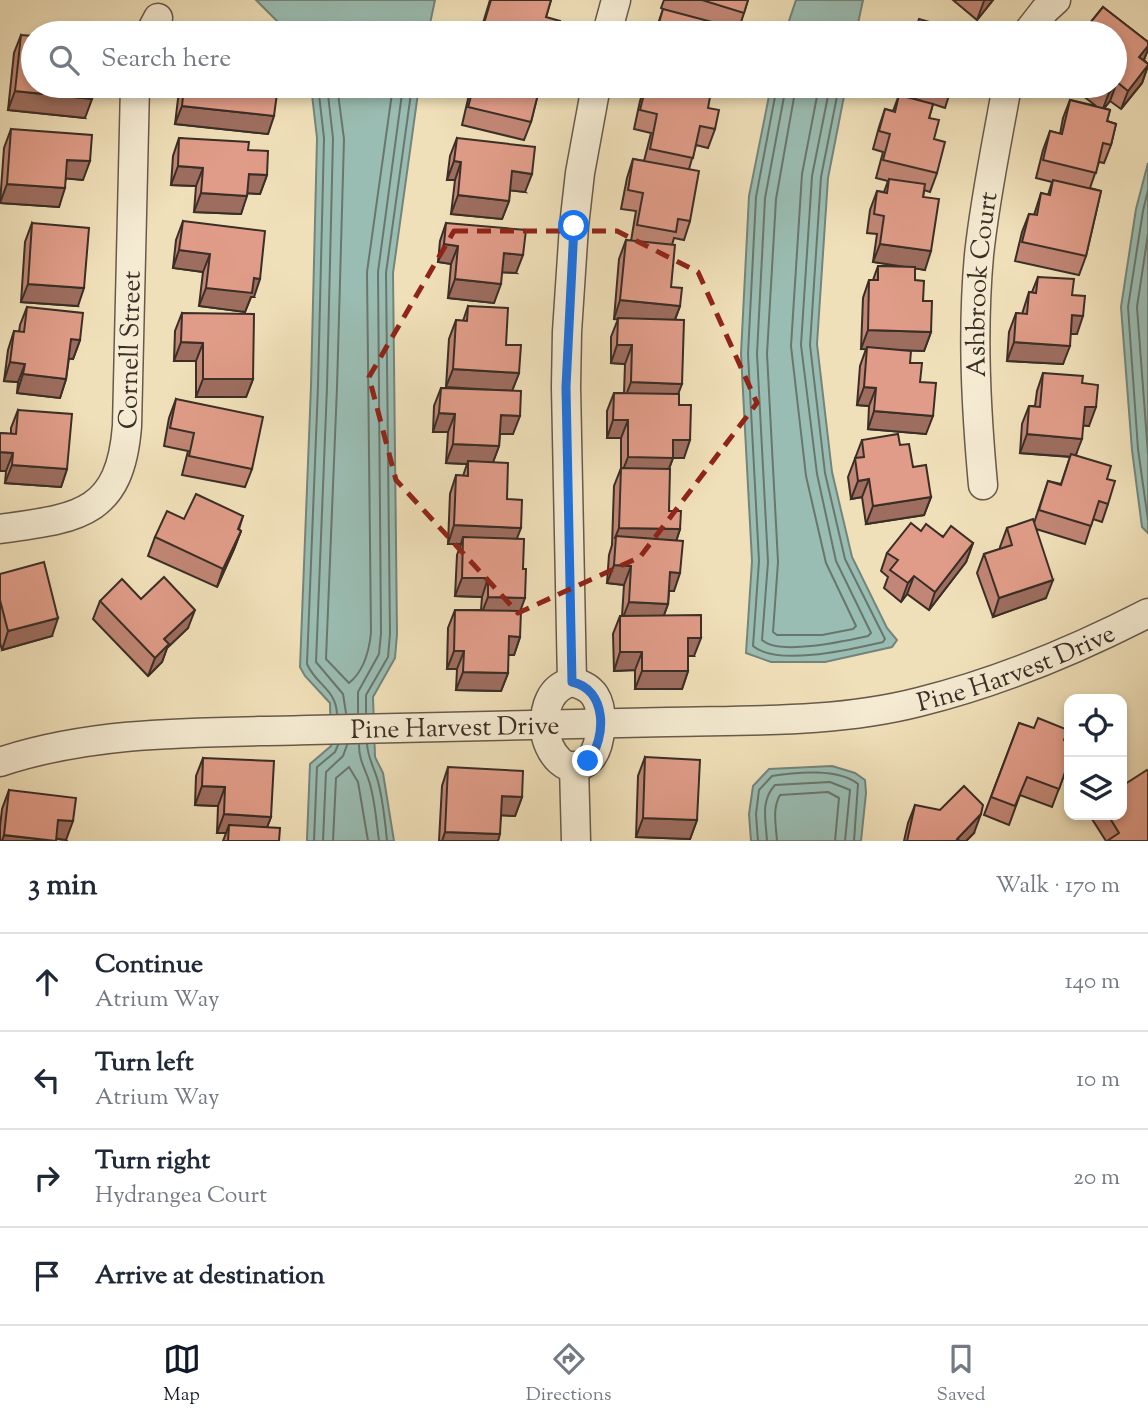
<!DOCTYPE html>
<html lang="en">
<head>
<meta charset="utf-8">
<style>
  body { margin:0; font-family:"Sorts Mill Goudy",serif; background:#f2f2f3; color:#1f2937 }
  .controls { position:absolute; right:21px; bottom:21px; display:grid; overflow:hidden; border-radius:14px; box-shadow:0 4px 10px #0003 }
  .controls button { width:63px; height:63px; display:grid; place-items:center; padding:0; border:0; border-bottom:2px solid #e0e1e3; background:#fff; color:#1f2937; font:35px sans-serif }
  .stop { position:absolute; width:21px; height:21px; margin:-16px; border:5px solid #1a73e8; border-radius:50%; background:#fff }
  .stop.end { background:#1a73e8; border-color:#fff; box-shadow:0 2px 7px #0008 }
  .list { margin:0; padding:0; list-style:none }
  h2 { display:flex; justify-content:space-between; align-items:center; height:91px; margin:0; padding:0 28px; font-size:30px }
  h2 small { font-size:23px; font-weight:400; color:#747a83 }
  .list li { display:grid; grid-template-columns:46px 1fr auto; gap:21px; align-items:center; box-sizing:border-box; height:98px; padding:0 28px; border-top:2px solid #e0e1e3 }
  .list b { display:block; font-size:26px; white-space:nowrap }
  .list p { margin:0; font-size:23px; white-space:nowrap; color:#747a83 }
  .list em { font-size:23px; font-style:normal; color:#747a83 }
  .icon { flex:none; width:38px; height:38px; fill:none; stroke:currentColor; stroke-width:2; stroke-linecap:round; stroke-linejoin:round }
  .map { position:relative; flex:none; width:1148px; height:841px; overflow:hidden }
  .search { position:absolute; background:#fff; box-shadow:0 4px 10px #0003; left:21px; right:21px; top:21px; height:77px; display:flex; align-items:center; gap:18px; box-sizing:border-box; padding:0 24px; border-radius:38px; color:#747a83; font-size:26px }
  .sheet { height:483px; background:#fff }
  nav { display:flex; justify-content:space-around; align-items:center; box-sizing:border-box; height:98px; border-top:2px solid #e0e1e3; background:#fff; font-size:19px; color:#747a83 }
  nav a { display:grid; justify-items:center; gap:4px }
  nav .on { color:#111827 }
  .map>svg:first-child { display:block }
  .water { fill:#9abdb3; stroke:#74847b; stroke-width:2 }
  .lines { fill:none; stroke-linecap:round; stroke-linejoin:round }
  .shore { stroke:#6a766c; stroke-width:2 }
  .minor-casing { stroke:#685a4b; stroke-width:31 }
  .minor { stroke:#f5ebd2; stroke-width:28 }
  .wall { fill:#c18675; stroke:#3a2e26; stroke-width:2 }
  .shaded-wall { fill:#9d6d5f; stroke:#3a2e26; stroke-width:2 }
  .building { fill:#e09c88; stroke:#3a2e26; stroke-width:2 }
  .route { stroke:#1a73e8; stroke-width:9 }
  .marked { fill:none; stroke:#8f2418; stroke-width:5; stroke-dasharray:14 9; stroke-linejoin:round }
  .labels { text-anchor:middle; stroke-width:7; stroke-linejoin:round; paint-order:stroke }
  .street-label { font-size:26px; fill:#3a2e26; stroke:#f5ebd2 }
</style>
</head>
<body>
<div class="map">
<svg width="1148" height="841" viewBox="0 0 1148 841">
  <rect width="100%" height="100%" fill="#f0e0b9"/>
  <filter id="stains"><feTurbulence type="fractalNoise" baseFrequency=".00286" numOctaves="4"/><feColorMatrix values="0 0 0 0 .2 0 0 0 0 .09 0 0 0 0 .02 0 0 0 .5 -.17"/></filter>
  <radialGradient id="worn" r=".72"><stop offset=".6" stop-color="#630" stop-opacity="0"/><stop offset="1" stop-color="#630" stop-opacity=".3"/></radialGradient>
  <g class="water">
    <path d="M256,0H435L428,33H289Z"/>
    <path d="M796,0H863L856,33H785Z"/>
    <path d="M311,86H419L393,273L397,634L395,658L373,697L375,757L383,773L394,841H307V839L310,764L331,746L330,703L305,676L300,667L311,386L317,138Z"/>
    <path d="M771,86H846L828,178L817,344L832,472L852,557L887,628L897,640L892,647L825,662H771L746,653L752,561L741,354L749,196Z"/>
    <path d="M1148,163V533L1142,527L1132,450L1121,307L1136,209Z"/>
    <path d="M832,766L855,773L865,780L866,793L861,841H751L749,814L753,786L769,769Z"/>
  </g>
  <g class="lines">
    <g class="shore">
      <path d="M318,86L324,138L318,386L307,664C316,685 336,689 337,714"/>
      <path d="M327,86L333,138L327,387L316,662L343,694L346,713"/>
      <path d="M337,86L344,139L337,387L326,659L349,683C364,671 369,652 371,633L367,272L393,86"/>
      <path d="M777,86L756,197L748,354L759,561L753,646C778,667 852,649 883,642L885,639L845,559L825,473L810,345L821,177L839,86"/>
      <path d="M786,86L765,198L757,354L768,562L762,640C779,656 845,641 868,636L871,633L836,561L817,474L801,345L812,176L830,86"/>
      <path d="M796,86L776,199L767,354L778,562L773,632L777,635H822L853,629L856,626L826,563L806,476L791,346L802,174L819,86"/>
      <path d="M1148,190L1143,211L1128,307L1138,449L1148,520"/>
      <path d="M1148,234L1137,307L1148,454"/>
      <path d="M358,713V692L379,654L381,633L378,272L403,86"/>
      <path d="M366,713V695L388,657L390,634L386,273L412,86"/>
      <path d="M367,744C368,758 373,765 377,778C383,798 385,820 387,841"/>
      <path d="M359,745C359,758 363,765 368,778C375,797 376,820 379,841"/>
      <path d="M314,841L317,767L335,752L338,745"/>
      <path d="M323,841L326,772L343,756L347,745"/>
      <path d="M333,841L336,778L349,767L358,782L368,841"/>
      <path d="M758,841L756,814L759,790L772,776C795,772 839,768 858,784L854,841"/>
      <path d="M767,841C766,821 760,801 775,785L830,782L850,790L845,841"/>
      <path d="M777,841C776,825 772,809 780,795L828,792L839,798L835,841"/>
    </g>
    <g class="minor-casing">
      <g id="minor">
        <path d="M150,33L158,18"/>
        <path d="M607,33L616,0"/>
        <path d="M1027,33L1045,10L1056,0"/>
        <path id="s1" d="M983,485C976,408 972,332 979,255C985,198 997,142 1007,86"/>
        <path id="s2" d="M0,529C77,518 120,516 127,426L135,86"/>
        <path d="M572,682L566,387L567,332L574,226L580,173L596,86"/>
        <path d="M572,682C581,684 590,688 595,696C604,710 602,746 590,759C568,782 546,751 545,729C544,708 550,687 572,682Z"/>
        <path id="s3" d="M0,762C99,729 206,733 309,730C428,727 548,725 667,722C751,720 837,723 919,702C1000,682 1074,651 1148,613"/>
        <path d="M574,766L576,841"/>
      </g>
    </g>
    <use href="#minor" class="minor"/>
  </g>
  <g class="wall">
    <path d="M490,0H551L546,17L556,33H480Z"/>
    <path d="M664,0H748L738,32L727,28L725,33H655L663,9L661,8Z"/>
    <path d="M953,0H993L977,20Z"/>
    <path d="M1103,7L1148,42V49L1144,60L1148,64V66L1142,83L1121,109L1110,101L1104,108L1110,110L1107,121L1116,124L1111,145L1104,163L1099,162L1090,188L1101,191L1086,256L1079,275L1015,261L1022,232L1029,214L1034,215L1041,193L1048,195L1052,182L1036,178L1043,150L1050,131L1060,134L1063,118L1070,100L1096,106L1073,88V86H1115V33H1084L1086,28Z"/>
    <path d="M21,35L85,118L8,110L14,53Z"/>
    <path d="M183,86H278L268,134L175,124L178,99Z"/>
    <path d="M471,86H540L531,122L524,140L462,125Z"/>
    <path d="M645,86H697L695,93L708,108L715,129L708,148L696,145L689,169L690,221L684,240L674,238L672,245L671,287L680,306L675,320L679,405L684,458H673L669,469V511L680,529L676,541L674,591H669L668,604L664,615L694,656H688V671L682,689H635V670L614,671L613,634L620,616H622L624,585L607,583L609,555L612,545L614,486L621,468V438H607V411L614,393H624L625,364L611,363V337L618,319H614L619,259L626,240L631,241L636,211L621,209L627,178L633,159L644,161L651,133L634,129L640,101Z"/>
    <path d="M888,86H952L945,108L933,104L929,118L934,139L937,173L930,192L924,190L923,197L925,270L915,268V280L923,301L931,332L924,351L903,350L920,382L926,434L868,429L869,406L857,405L860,366L866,349H861L863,298L869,280H873L878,266H901L873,262L877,234L867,233L870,210L877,191L884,192L888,181L876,178L883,152L873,149L879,127L885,109L893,111L899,95L922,101L887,91Z"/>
    <path d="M11,129L83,180L66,178L59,207L0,203L4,148Z"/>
    <path d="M179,138L248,150L267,175L260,194L247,193L241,214L194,212L196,186L171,185L173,156Z"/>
    <path d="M457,138L525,192L510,190L509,201L502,219L451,214L455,180H447L450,156Z"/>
    <path d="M183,221L254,297H251L245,312L199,306L203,272L173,268L176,240Z"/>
    <path d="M32,223L78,306L21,302L25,242Z"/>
    <path d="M446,223L516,273L502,272L494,303L448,298L451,264L438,262L440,241Z"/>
    <path d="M1038,277L1072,295L1077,334H1070L1063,364L1007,361L1009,332L1016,313L1022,314L1029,292H1032Z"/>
    <path d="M468,306L506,345L519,373L512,391L513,434H500L499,446L493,462L507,499L517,539L520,611V637L514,655H508V673L501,691L456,690L457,669H447L448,628L455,610H481L482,597L455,596L457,555L461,544H448L450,494L456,475L463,476L467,464L446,463L448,432H433L434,406L441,388L488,390L446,387L449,339L456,320L463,321Z"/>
    <path d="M27,307L80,340L73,359L69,358L66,379L60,398L17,393L18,382L4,381L8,350L14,331L19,332L20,325Z"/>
    <path d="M182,313L253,379L246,397H196V361H174L175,331Z"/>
    <path d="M1043,373L1082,383L1089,426L1083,425L1076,455L1107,479L1108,504L1102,522L1093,519L1085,544L1036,529L1046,598L993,617L977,573L984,554L1000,549V547L1007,528L1034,523L1048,481L1061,484L1070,457L1020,453L1022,424L1029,406H1035L1037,391Z"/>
    <path d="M176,399L252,469L245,487L182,475L188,451L164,446L169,418Z"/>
    <path d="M18,410L67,469L61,487L5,483L6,471H0V433L11,434V428Z"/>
    <path d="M862,440L900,445L931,497L924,515L866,524L862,497L851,499L848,477Z"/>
    <path d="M243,516L239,529L241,531L234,549L217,587L148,556L155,537L184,519Z"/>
    <path d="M921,531L973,543L966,562L929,610L907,594L901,602L884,588L888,577L881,571L887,553Z"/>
    <path d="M0,574L52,636L2,650L0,643Z"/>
    <path d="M141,599L188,628L167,648L162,662L148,676L93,619L100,601Z"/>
    <path d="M1019,723L1065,740L1069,762L1052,807L1020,795L1009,825L984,815Z"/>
    <path d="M645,757L697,820L690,839L636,837L638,776Z"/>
    <path d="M203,758L271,817L267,827L279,841H223L226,833H217L218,806L195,805L196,776Z"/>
    <path d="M448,767L522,797L515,816L501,815L498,841H439L442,786Z"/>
    <path d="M9,790L66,840L56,839V841H0V827L2,809Z"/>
    <path d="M915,805L974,833L966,841H904L908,823Z"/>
    <path d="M1093,815H1122L1148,841H1106L1092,819Z"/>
  </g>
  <g class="shaded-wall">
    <path d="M985,0H993L977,20L984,1Z"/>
    <path d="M1148,46V49L1143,62L1139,57Z"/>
    <path d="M1148,65L1142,83L1121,109L1128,91Z"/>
    <path d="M1117,82L1110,101L1102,111L1109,93Z"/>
    <path d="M15,91L92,99L85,118L8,110Z"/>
    <path d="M182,106L274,116L268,134L175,124Z"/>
    <path d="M67,160L90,161L83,180L61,178Z"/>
    <path d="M454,161L461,162L455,180H447Z"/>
    <path d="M178,166L203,168L196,186L171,185Z"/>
    <path d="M512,171L532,174L525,192L505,190Z"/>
    <path d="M249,174L267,175L260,194L242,193Z"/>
    <path d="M7,184L65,188L59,207L0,203Z"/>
    <path d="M201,193L247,196L241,214L194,212Z"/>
    <path d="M458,195L509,201L502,219L451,214Z"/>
    <path d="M444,244L458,246L451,264L438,262Z"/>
    <path d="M880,244L931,251L925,270L873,262Z"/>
    <path d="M179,250L210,254L203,272L173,268Z"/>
    <path d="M504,253L523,255L516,273L497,272Z"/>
    <path d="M254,278L260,279L254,297H251L245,312L199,306L206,288Z"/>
    <path d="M455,279L501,284L494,303L448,298Z"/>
    <path d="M28,284L84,288L78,306L21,302Z"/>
    <path d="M620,300L680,306L673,324L614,319Z"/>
    <path d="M1072,315L1083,316L1077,334H1065Z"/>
    <path d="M868,330L931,332L924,351L861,349Z"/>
    <path d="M71,339L80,340L73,359L64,358Z"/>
    <path d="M181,342L203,343L196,361H174Z"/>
    <path d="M1014,342L1070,346L1063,364L1007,361Z"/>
    <path d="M617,345H632L625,364L611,363Z"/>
    <path d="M10,362L25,364L18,382L4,381Z"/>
    <path d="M453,369L519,373L512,391L446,387Z"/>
    <path d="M23,374L66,379L60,398L17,393Z"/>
    <path d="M203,379H253L246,397H196Z"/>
    <path d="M631,382L682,384L675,402L624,401Z"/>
    <path d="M864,387L876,388L869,406L857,405Z"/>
    <path d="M1085,407H1096L1089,426L1078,425Z"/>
    <path d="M874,411L933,416L926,434L868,429Z"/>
    <path d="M439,413L455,414L448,432H433Z"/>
    <path d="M501,415L520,416L513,434H494Z"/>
    <path d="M613,420H628L621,438H607Z"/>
    <path d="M1027,434L1082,439L1075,457L1020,453Z"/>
    <path d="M673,440H690L684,458H673L666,476L621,475L628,457Z"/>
    <path d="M453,444L499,446L492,465L468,461L467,464L446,463Z"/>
    <path d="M0,452L13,453L6,471H0Z"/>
    <path d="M12,465L67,469L61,487L5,483Z"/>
    <path d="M869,479L862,497L851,499L858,481Z"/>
    <path d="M931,497L924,515L866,524L873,506Z"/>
    <path d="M454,525L521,528L514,546L463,537L461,544H448Z"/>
    <path d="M619,528L680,529L674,548L615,538Z"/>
    <path d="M241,531L234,549L217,587L223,569Z"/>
    <path d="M973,543L966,562L929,610L935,592Z"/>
    <path d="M614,565L631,566L624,585L607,583Z"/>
    <path d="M670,572L680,573L674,591H664Z"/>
    <path d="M914,576L907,594L901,602L908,583Z"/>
    <path d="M462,578H488L482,597L455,596Z"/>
    <path d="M1053,580L1046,598L993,617L999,598Z"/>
    <path d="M488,597L525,598L518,617L481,615Z"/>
    <path d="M629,602L668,604L661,623L622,620Z"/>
    <path d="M195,610L188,628L167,648L162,662L148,676L155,658L164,639Z"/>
    <path d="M58,618L52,636L2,650L8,631Z"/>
    <path d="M509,636L520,637L514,655H502Z"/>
    <path d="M688,638H701L694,656H681Z"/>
    <path d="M454,651H464L457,669H447Z"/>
    <path d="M620,652H642L635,670L614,671Z"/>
    <path d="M642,671H688L682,689H635Z"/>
    <path d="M463,672L508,673L501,691L456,690Z"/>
    <path d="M202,786L225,787L218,806L195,805Z"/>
    <path d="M502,796L522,797L515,816L496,815Z"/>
    <path d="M224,814L271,817L264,835L229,825L226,833H217Z"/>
    <path d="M981,814L974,833L966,841H957V839Z"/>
    <path d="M643,818L697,820L690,839L636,837Z"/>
    <path d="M58,820L73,821L66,840L52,838Z"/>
    <path d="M445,832L500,834L498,841H442Z"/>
    <path d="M4,835L56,841H2Z"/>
  </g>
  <g class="building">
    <path d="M491,0H551L546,17L560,21L556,33H494L482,30Z"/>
    <path d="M702,0H748L744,13Z"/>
    <path d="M1103,7L1148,42V46L1139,57L1148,64V65L1128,91L1117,82L1115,85V33H1092L1086,28Z"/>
    <path d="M663,9L727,26L725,33H656Z"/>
    <path d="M919,19L964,32L963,33H905L907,29L915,32Z"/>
    <path d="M21,35L33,36V86H93L92,99L15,91Z"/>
    <path d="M184,86H278L274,116L182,106Z"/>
    <path d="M474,86H540L531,122L468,107Z"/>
    <path d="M646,86H661L710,97L708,108L719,110L715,129L700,126L693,158L650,149L657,114L640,110Z"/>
    <path d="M939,86H952L951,89Z"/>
    <path d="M1100,86H1114L1109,93Z"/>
    <path d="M899,95L933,104L929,118L939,120L934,139L945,142L937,173L883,160L890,134L879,131L885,109L895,112Z"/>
    <path d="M1070,100L1110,110L1107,121L1116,124L1111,145L1103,143L1096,173L1043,160L1050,131L1062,134Z"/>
    <path d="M11,129L92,135L90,161L67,160L65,188L7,184Z"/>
    <path d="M179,138L249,142L248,150L268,151L267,175L249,174L247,196L201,193L203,168L178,166Z"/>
    <path d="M457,138L535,147L532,174L512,171L509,201L458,195L461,162L454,161Z"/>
    <path d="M633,159L699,171L690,221L678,219L676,232L637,225L643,193L628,190Z"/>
    <path d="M889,179L925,184L923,197L939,199L931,251L880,244L884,216L874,214L877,191L887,193Z"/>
    <path d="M1053,180L1101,191L1086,256L1022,242L1029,214L1037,215L1041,193L1050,195Z"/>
    <path d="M183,221L265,231L260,279L254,278L252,293L206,288L210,254L179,250Z"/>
    <path d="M32,223L89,228L84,288L28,284Z"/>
    <path d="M446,223L526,230L523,255L504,253L501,284L455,279L458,246L444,244Z"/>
    <path d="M626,240L675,245L671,287L682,288L680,306L620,300Z"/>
    <path d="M878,266L915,267V280L924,281L923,301H932L931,332L868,330L869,280H878Z"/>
    <path d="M1038,277L1074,279L1072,295L1085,296L1083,316L1072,315L1070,346L1014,342L1016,313L1027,314L1029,292L1036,293Z"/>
    <path d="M468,306L508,308L506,345H521L519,373L453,369L456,320L467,321Z"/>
    <path d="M27,307L83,313L80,340L71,339L66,379L23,374L25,364L10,362L14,331L24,332Z"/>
    <path d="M182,313L254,314L253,379H203V343L181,342Z"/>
    <path d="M618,318L684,320L682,384L631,382L632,345H617Z"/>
    <path d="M867,347L911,351L910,363H922L920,382L936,383L933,416L874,411L876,388L864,387Z"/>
    <path d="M1043,373L1083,376L1082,383L1098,385L1096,407H1085L1082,439L1027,434L1029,406L1040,407Z"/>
    <path d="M441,388L521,391L520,416L501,415L499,446L453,444L455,414L439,413Z"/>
    <path d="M614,393L679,394V405H691L690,440H673V458L628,457V420H613Z"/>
    <path d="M176,399L263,417L252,469L189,456L194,433L170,428Z"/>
    <path d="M18,410L72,414L67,469L12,465L13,453L0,452V433L16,434Z"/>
    <path d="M898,434L900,445L909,444L913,467L926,465L931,497L873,506L869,479L858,481L855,458L864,457L862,440Z"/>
    <path d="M1071,454L1111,466L1107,479L1115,481L1108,504L1099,501L1091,526L1039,510L1048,481L1061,485Z"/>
    <path d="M468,461L508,463L507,499L522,500L521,528L454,525L456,475L468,476Z"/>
    <path d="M621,468L670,469L669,511H681L680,529L619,528Z"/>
    <path d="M196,494L243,516L238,529L241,531L223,569L155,537L167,511L184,519Z"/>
    <path d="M1033,519L1053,580L999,598L984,554L1012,545L1007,528Z"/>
    <path d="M911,523L921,531L926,524L943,537L951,526L973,543L935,592L914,576L908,583L890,570L898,560L887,553Z"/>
    <path d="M616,536L683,541L680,573L670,572L668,604L629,602L631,566L614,565Z"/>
    <path d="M463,537L524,539L523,569H526L525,598L488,597V578H462Z"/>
    <path d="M44,562L58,618L8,631L0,600V574Z"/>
    <path d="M164,577L195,610L164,639L169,644L155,658L100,601L122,579L141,599Z"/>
    <path d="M455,610L521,611L520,637L509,636L508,673L463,672L464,651H454Z"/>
    <path d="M701,615V638H688V671H642V652H620V616Z"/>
    <path d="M1038,718L1068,730L1064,740L1069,742V761L1059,789L1027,777L1015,806L991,797L1019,723L1034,728Z"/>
    <path d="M645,757L700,760L697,820L643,818Z"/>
    <path d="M203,758L274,761L271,817L224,814L225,787L202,786Z"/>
    <path d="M448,767L523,771L522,797L502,796L500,834L445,832Z"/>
    <path d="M1147,770L1148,772V841H1107L1119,833L1108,815H1122V786Z"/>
    <path d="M964,786L983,805L981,814L957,839L960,841H907L915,805L940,810Z"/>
    <path d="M9,790L76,798L73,821L58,820L56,841L4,835Z"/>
    <path d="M229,825L280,828L279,841H228Z"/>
  </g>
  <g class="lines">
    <path class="route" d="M574,226L566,387L572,682C607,689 607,738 588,761"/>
  </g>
  <path class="marked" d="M454,231H617L698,272L757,403L640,557L518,613L396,480L369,377Z"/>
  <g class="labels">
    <g class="street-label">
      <text dy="9" stroke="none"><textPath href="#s1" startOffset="201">Ashbrook Court</textPath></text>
      <text dy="9" stroke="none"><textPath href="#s2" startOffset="262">Cornell Street</textPath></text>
      <text dy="9" stroke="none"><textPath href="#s3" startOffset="1026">Pine Harvest Drive</textPath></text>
      <text dy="9" stroke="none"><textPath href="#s3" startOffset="458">Pine Harvest Drive</textPath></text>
    </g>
  </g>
  <rect width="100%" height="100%" filter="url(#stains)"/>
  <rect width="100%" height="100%" fill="url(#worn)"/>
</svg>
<div class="controls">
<button><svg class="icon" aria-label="locate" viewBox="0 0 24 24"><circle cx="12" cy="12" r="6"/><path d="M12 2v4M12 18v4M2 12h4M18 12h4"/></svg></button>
<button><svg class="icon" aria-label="layers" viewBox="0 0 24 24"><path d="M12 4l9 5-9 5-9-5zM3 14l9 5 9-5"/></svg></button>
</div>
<div class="stop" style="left:574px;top:226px"></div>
<div class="stop end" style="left:588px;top:761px"></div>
<div class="search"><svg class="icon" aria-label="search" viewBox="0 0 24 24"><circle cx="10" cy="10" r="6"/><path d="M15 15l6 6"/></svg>Search here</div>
</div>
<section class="sheet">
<h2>3 min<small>Walk · 170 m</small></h2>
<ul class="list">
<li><svg class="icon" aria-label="ahead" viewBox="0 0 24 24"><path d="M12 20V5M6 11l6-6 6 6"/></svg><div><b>Continue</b><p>Atrium Way</p></div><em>140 m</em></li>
<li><svg class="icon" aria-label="left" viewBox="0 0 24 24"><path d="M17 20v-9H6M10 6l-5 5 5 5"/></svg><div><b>Turn left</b><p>Atrium Way</p></div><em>10 m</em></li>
<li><svg class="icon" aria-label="right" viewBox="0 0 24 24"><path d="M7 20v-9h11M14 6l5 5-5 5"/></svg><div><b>Turn right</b><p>Hydrangea Court</p></div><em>20 m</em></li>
<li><svg class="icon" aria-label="arrive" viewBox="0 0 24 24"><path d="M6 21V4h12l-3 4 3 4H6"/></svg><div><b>Arrive at destination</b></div></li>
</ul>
</section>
<nav>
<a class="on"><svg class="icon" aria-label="map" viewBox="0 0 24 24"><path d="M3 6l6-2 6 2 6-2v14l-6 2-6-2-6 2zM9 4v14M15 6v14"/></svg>Map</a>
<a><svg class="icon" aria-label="directions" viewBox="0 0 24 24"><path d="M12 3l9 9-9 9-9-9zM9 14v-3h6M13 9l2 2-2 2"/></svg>Directions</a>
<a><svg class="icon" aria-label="saved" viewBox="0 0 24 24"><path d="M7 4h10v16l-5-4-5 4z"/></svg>Saved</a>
</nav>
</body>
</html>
